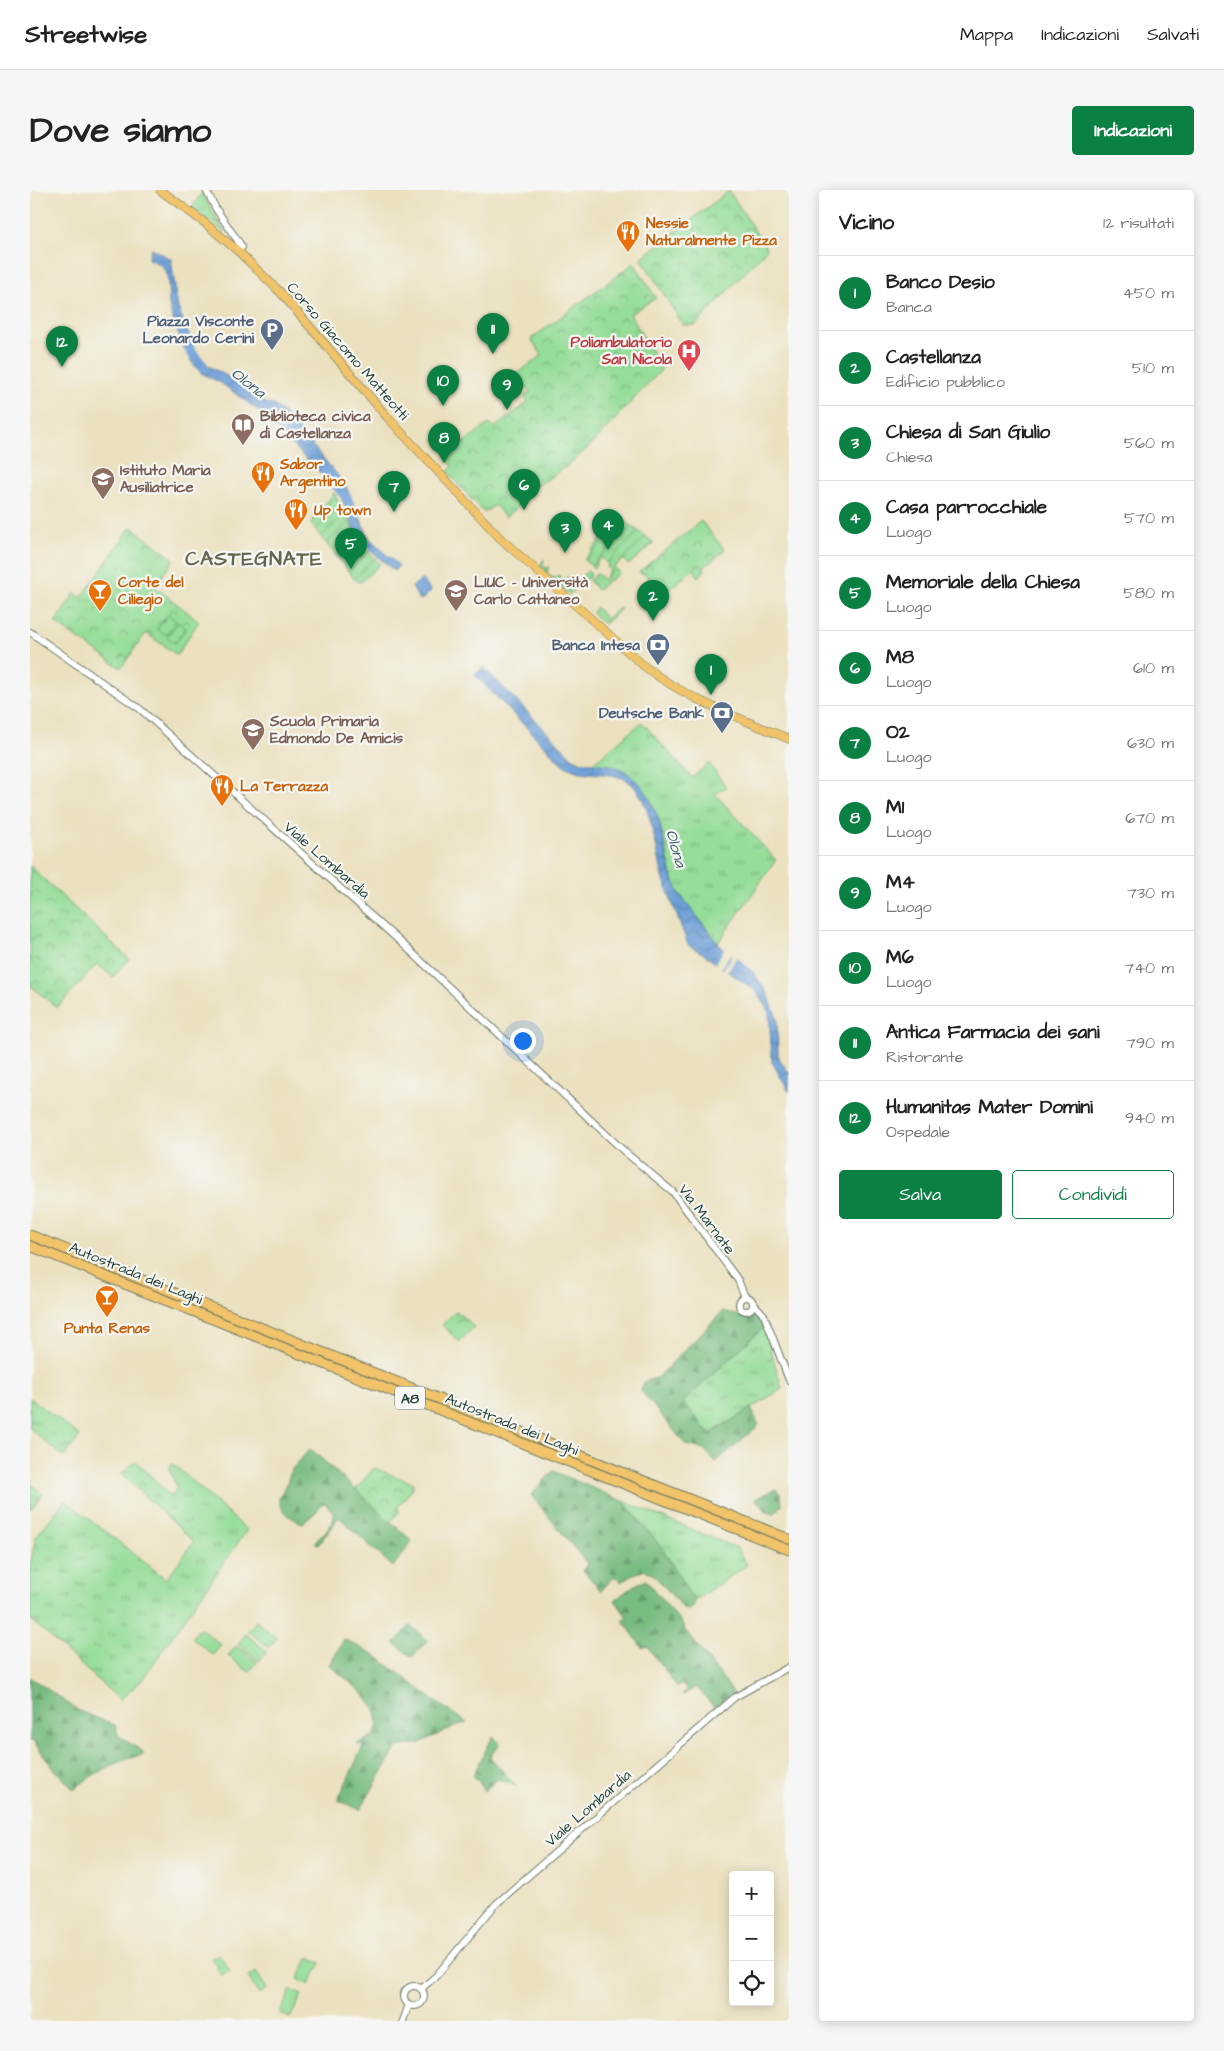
<!DOCTYPE html>
<html lang="it">
<head>
<meta charset="utf-8">
<style>
  body { margin:0; font-family:"Architects Daughter",sans-serif; background:#f6f6f6; color:#222 }
  .controls { position:absolute; right:15px; bottom:15px; display:grid; overflow:hidden; border-radius:5px; box-shadow:0 2px 12px #0003 }
  .controls button { width:45px; height:45px; display:grid; place-items:center; padding:0; border:0; border-bottom:1px solid #e0e0e0; background:#fff; color:#222; font:25px sans-serif }
  .you { position:absolute; left:492px; top:850px; width:18px; height:18px; margin:-12px; border:4px solid #fff; border-radius:50%; background:#1a73e8; box-shadow:0 0 0 8px #1a73e833 }
  .badge { display:grid; place-items:center; width:32px; height:32px; border-radius:50%; background:#0b8043; color:#fff; font-size:16px; font-weight:700 }
  .pin { position:absolute; translate:-50% -41px; filter:drop-shadow(0 1px 2px #0008) }
  .pin::after { content:''; position:absolute; top:26px; width:18px; height:15px; background:inherit; clip-path:polygon(0 0,100% 0,50% 100%) }
  .list { margin:0; padding:0; list-style:none }
  h2 { display:flex; justify-content:space-between; align-items:center; height:65px; margin:0; padding:0 20px; font-size:21px }
  h2 small { font-size:16px; font-weight:400; color:#767676 }
  .list li { display:grid; grid-template-columns:32px 1fr auto; gap:15px; align-items:center; box-sizing:border-box; height:75px; padding:0 20px; border-top:1px solid #e0e0e0 }
  .list b { display:block; font-size:19px; white-space:nowrap }
  .list p { margin:0; font-size:16px; white-space:nowrap; color:#767676 }
  .list em { font-size:16px; font-style:normal; color:#767676 }
  .actions { display:flex; gap:10px; padding:15px 20px }
  .actions a { flex:1; padding:11px 0; border:1px solid #0b8043; border-radius:5px; text-align:center; font-size:18px; color:#0b8043 }
  .actions .main { background:#0b8043; color:#fff }
  .icon { flex:none; width:28px; height:28px; fill:none; stroke:currentColor; stroke-width:2; stroke-linecap:round; stroke-linejoin:round }
  .map { position:relative; flex:none; width:759px; height:1831px; overflow:hidden; border-radius:5px }
  header { display:flex; align-items:center; gap:30px; box-sizing:border-box; height:70px; padding:0 25px; background:#fff; border-bottom:1px solid #e0e0e0 }
  header strong { font-size:24px }
  nav { display:flex; gap:28px; margin-inline-start:auto; font-size:18px }
  .intro { display:flex; align-items:center; justify-content:space-between; box-sizing:border-box; height:120px; padding:0 30px }
  h1 { margin:0; font-size:35px }
  .button { padding:12px 22px; border-radius:5px; background:#0b8043; color:#fff; font-size:18px; font-weight:700 }
  main { display:flex; gap:30px; padding:0 30px }
  aside { flex:1; background:#fff; border-radius:5px; box-shadow:0 2px 12px #0003 }
  .map>svg:first-child { display:block }
  .grass { fill:url(#grass-tufts); stroke:#5a8d66 }
  .forest { fill:url(#forest-firs); stroke:#4c7c5a }
  .park { fill:url(#park-crowns); stroke:#5a8d66 }
  .garden { fill:url(#garden-furrows); stroke:#5a8d66 }
  .pitch { fill:#95dd98; stroke:#5a8d66 }
  .water { fill:url(#water-waves); stroke:#466e86 }
  .pier { fill:#ebe1bf }
  .lines { fill:none; stroke-linecap:round; stroke-linejoin:round }
  .river { stroke:#6c9ed7; stroke-width:10 }
  .tertiary-casing { stroke:#667665; stroke-width:8 }
  .primary-casing { stroke:#667665; stroke-width:9 }
  .motorway-casing { stroke:#667665; stroke-width:11 }
  .tertiary { stroke:#fff; stroke-width:6 }
  .primary { stroke:#f1c36a; stroke-width:8 }
  .motorway { stroke:#f1c36a; stroke-width:9 }
  .labels { text-anchor:middle; stroke-width:4.5; stroke-linejoin:round; paint-order:stroke }
  .shield { fill:#f6f6f2; stroke:#60746d; stroke-width:1 }
  .shield-label { font-size:14px; font-weight:bold; fill:#1f3d34 }
  .food-label { font-size:15px; font-weight:bold; fill:#c56008; stroke:#f6f6f2; text-anchor:start }
  .service-label { font-size:15px; font-weight:bold; fill:#4e5e75; stroke:#f6f6f2; text-anchor:end }
  .health-label { font-size:15px; font-weight:bold; fill:#be3a42; stroke:#f6f6f2; text-anchor:end }
  .street-label { font-size:15px; fill:#1f3d34; stroke:#f6f6f2 }
  .education-label { font-size:15px; font-weight:bold; fill:#785e54; stroke:#f6f6f2; text-anchor:start }
  .water-label { font-size:16px; font-style:italic; fill:#365a65; stroke:#f6f6f2 }
  .district-label { font-size:20px; font-weight:bold; letter-spacing:1px; fill:#68654f; stroke:#f6f6f2 }
</style>
</head>
<body>
<header>
<strong>Streetwise</strong>
<nav><a>Mappa</a><a>Indicazioni</a><a>Salvati</a></nav>
</header>
<div class="intro"><h1>Dove siamo</h1><a class="button">Indicazioni</a></div>
<main>
<div class="map">
<svg width="759" height="1831" viewBox="0 0 759 1831">
  <defs>
    <pattern id="grass-tufts" width="24" height="20" patternUnits="userSpaceOnUse" patternTransform="scale(1.25)"><rect width="24" height="20" fill="#95dd98"/><path d="M3 7l-1-3M5 7V3M7 7l1-3M15 17l-1-3M17 17v-4M19 17l1-3" fill="none" stroke="#79b47d"/></pattern>
    <pattern id="forest-firs" width="22" height="20" patternUnits="userSpaceOnUse" patternTransform="scale(1.25)"><rect width="22" height="20" fill="#78bc80"/><path d="M5 1l3.5 6h-7zM16 11l3.5 6h-7z" fill="#629a6a"/></pattern>
    <pattern id="park-crowns" width="20" height="18" patternUnits="userSpaceOnUse" patternTransform="scale(1.25)"><rect width="20" height="18" fill="#95dd98"/><path d="M2 6a3 3 0 1 1 6 0M12 15a3 3 0 1 1 6 0" fill="none" stroke="#79b47d"/></pattern>
    <pattern id="garden-furrows" width="10" height="10" patternUnits="userSpaceOnUse" patternTransform="scale(1.25)"><rect width="10" height="10" fill="#95dd98"/><path d="M-1 1l2-2M0 10L10 0M9 11l2-2" fill="none" stroke="#79b47d"/></pattern>
    <pattern id="water-waves" width="16" height="10" patternUnits="userSpaceOnUse" patternTransform="scale(1.25)"><rect width="16" height="10" fill="#6c9ed7"/><path d="M0 5q4-4 8 0t8 0" fill="none" stroke="#5882af"/></pattern>
  </defs>
  <rect width="100%" height="100%" fill="#f6f6f2"/>
  <filter id="ink" filterUnits="userSpaceOnUse"><feTurbulence type="fractalNoise" baseFrequency=".02" numOctaves="2"/><feDisplacementMap in="SourceGraphic" scale="10" xChannelSelector="R" yChannelSelector="G"/><feConvolveMatrix kernelMatrix="1 2 1 2 8 2 1 2 1" color-interpolation-filters="sRGB"/></filter>
  <filter id="wash" filterUnits="userSpaceOnUse"><feTurbulence type="fractalNoise" baseFrequency=".0096" numOctaves="4" result="noise"/><feDisplacementMap in="SourceGraphic" scale="20" xChannelSelector="R" yChannelSelector="G"/><feGaussianBlur stdDeviation="1.12" result="paint"/><feColorMatrix in="noise" values="0 0 0 0 0 0 0 0 0 0 0 0 0 0 0 0 0 1.4 0 .05"/><feComposite in="paint" operator="in"/></filter>
  <g filter="url(#wash)">
    <rect width="100%" height="100%" fill="#ebe1bf"/>
    <g class="grass">
      <path d="M172,3L195,43L162,17Z"/>
      <path d="M514,369L513,375L515,378L519,377L517,382L519,386L524,388L529,385L532,390L539,387L542,390L540,392L547,397L552,391L549,388L558,381L561,385L539,404L509,377Z"/>
      <path d="M567,384L577,392L567,400L559,390Z"/>
      <path d="M566,417L576,429L590,417L591,419L574,434L562,423Z"/>
      <path d="M612,532L662,588L679,573L696,597L685,604L746,670L688,753L649,703L644,693L629,630L619,607L594,580L579,575L558,574L563,573Z"/>
      <path d="M734,1137L752,1199L680,1244L652,1212Z"/>
      <path d="M0,1208L50,1246L34,1267L0,1239Z"/>
      <path d="M106,1271L141,1307L147,1297L139,1280L142,1273L217,1340L111,1491L90,1510L0,1429V1376L6,1347L35,1310L136,1389L164,1352L91,1284Z"/>
      <path d="M0,1293L13,1304L0,1320Z"/>
      <path d="M593,1311L707,1358L717,1375L664,1411L634,1361Z"/>
    </g>
    <g class="forest">
      <path d="M693,1121L714,1127H725L734,1137L653,1212L680,1244L721,1218L729,1235L686,1272L674,1259L656,1255L611,1201L614,1192L628,1187Z"/>
      <path d="M279,1260H282L382,1351L363,1377L309,1327L288,1355L285,1351L294,1344L304,1328V1323L295,1313L291,1314L286,1322L273,1333C262,1330 248,1319 249,1307L257,1294L261,1280Z"/>
      <path d="M523,1281L593,1311L634,1361L664,1411V1416L659,1420L654,1419L624,1385L615,1380L601,1385L591,1392L587,1387H584L571,1401L553,1380L558,1375L501,1305Z"/>
      <path d="M746,1299L751,1305L752,1315L744,1324L737,1322L725,1309Z"/>
      <path d="M616,1390L654,1436L653,1437L703,1502L684,1517L666,1497L653,1505L652,1504L657,1500L652,1493L647,1497L617,1456L612,1458L593,1430L597,1427L585,1410L603,1396Z"/>
      <path d="M380,1436L398,1450L382,1467L364,1453Z"/>
      <path d="M314,1449L345,1465L402,1509L437,1533L427,1535L390,1553L367,1557L330,1620L308,1610L334,1554H327L343,1546C363,1519 316,1490 299,1475Z"/>
      <path d="M0,1487L49,1521L85,1535L89,1546L112,1561L114,1564C89,1571 63,1582 44,1600L24,1579L4,1552L0,1551Z"/>
      <path d="M463,1546L470,1553L460,1567L486,1596L468,1589L454,1601L450,1593L443,1585Z"/>
    </g>
    <g class="park">
      <path d="M699,1L737,59L666,135H653L611,68Z"/>
      <path d="M604,73L626,108L600,124L632,179L561,255L537,276L497,303L491,295L482,302L491,315L475,327L465,315L454,323L417,282L423,276L417,270L432,259L430,255L456,236L460,234L464,238L498,212L494,207L500,202L493,192L489,194L484,186L512,165L501,149Z"/>
      <path d="M671,331L695,360L674,377L675,380L669,387L663,379L633,405L614,383L612,384L609,382Z"/>
      <path d="M101,337L144,369L125,397L169,431L147,465L116,443L91,478L25,433L45,403L51,408Z"/>
      <path d="M0,676L99,769L83,787L67,774L27,818L0,795Z"/>
      <path d="M426,1121L444,1137L429,1152L412,1135Z"/>
      <path d="M344,1278L383,1293L382,1299L367,1318L370,1321L360,1332L326,1299Z"/>
    </g>
    <g class="garden">
      <path d="M304,303L330,353L350,374L331,392L326,391L281,334L283,329Z"/>
      <path d="M589,327L623,352L622,355L598,375L594,369L584,377L589,383L579,391L575,388L580,379L577,377L578,374L570,367L564,378L554,370Z"/>
    </g>
    <g class="pitch">
      <path d="M138,425L146,431L136,445L127,439Z"/>
      <path d="M148,432L156,438L145,453L137,447Z"/>
      <path d="M226,1431L247,1448L239,1457L218,1441Z"/>
      <path d="M170,1438L191,1455L183,1465L162,1448Z"/>
      <path d="M216,1444L237,1461L229,1471L208,1454Z"/>
      <path d="M206,1456L227,1472L219,1482L198,1466Z"/>
      <path d="M189,1764L200,1781L192,1786L181,1768Z"/>
      <path d="M279,1767L291,1773L279,1795L268,1789Z"/>
      <path d="M226,1782L237,1799L229,1804L218,1787Z"/>
      <path d="M261,1800L272,1805L260,1828L250,1823Z"/>
    </g>
    <g class="water">
      <path d="M121,58L141,69L148,118L162,152L155,161C150,148 144,134 140,120C135,98 146,77 118,69Z"/>
      <path d="M166,161L179,176L202,189L226,209L245,216L260,229L310,288L302,295L225,218L191,193L171,183L160,170Z"/>
      <path d="M315,294L339,348L369,376L364,381C352,369 336,360 327,344C319,331 316,314 307,301Z"/>
      <path d="M392,389L401,401L393,409L389,410L382,397Z"/>
      <path d="M453,477L542,567L552,572L579,575L594,580L612,596L619,607L629,630L641,684L649,703L694,761L707,768L724,783L738,804L747,828L748,864L750,870L759,883V902L742,872L739,824L737,817L728,804L722,798L685,773L674,764L658,755C650,733 641,712 634,690C626,665 622,607 598,591C576,578 555,590 532,574L445,485Z"/>
    </g>
    <g class="pier">
      <path d="M695,758L702,762L690,779L684,775Z"/>
      <path d="M704,763L708,765L696,784L692,781Z"/>
    </g>
    <g class="lines">
      <g class="river">
        <path d="M154,145L161,162L172,175"/>
        <path d="M296,282L317,308"/>
      </g>
    </g>
  </g>
  <g filter="url(#ink)">
    <g class="lines">
      <g class="tertiary-casing">
        <g id="tertiary">
          <path d="M176,0L186,19L212,57L209,62"/>
          <path d="M0,442L110,519L375,756L596,963L643,1002L708,1090L715,1107"/>
          <circle cx="716" cy="1114" r="7"/>
          <path d="M723,1113L734,1125L759,1190"/>
          <circle cx="384" cy="1806" r="10"/>
          <path d="M391,1799L406,1786L466,1714L705,1507L759,1477"/>
          <path d="M373,1831L379,1814"/>
        </g>
      </g>
      <g class="primary-casing">
        <path id="primary" d="M130,0L175,33L209,62L251,103L358,228L470,348L614,476C657,510 710,528 759,549"/>
      </g>
      <g class="motorway-casing">
        <g id="motorway">
          <path d="M0,1045L759,1349"/>
          <path d="M0,1056L759,1360"/>
        </g>
      </g>
      <use href="#tertiary" class="tertiary"/>
      <use href="#primary" class="primary"/>
      <use href="#motorway" class="motorway"/>
    </g>
  </g>
  <defs>
    <g id="restaurant-pin" transform="scale(1.25)"><path d="M0 17L-7.5 6A9.5 9.5 0 1 1 7.5 6Z" fill="#e8710a" stroke="#f6f6f2"/><path d="M-5-6h1v4h1v-4h1v4h1v-4h1v5L-1.5 .5V6h-2V.5L-5-1ZM5-6V6H3V1.5H1.5Q1.5-4 5-6Z" fill="#fff"/></g>
    <g id="parking-pin" transform="scale(1.25)"><path d="M0 17L-7.5 6A9.5 9.5 0 1 1 7.5 6Z" fill="#5c6f8a" stroke="#f6f6f2"/><path d="M-3.5-5.5H1a3.5 3.5 0 0 1 0 7H-1V5.5H-3.5ZM-1-3.4V-.6H.8a1.4 1.4 0 0 0 0-2.8Z" fill="#fff"/></g>
    <g id="hospital-pin" transform="scale(1.25)"><path d="M0 17L-7.5 6A9.5 9.5 0 1 1 7.5 6Z" fill="#e0444e" stroke="#f6f6f2"/><path d="M-5-5h3v3.5h4V-5h3V5h-3V1.5h-4V5h-3Z" fill="#fff"/></g>
    <g id="library-pin" transform="scale(1.25)"><path d="M0 17L-7.5 6A9.5 9.5 0 1 1 7.5 6Z" fill="#8d6e63" stroke="#f6f6f2"/><path d="M-6-4Q-3-5.5-.7-3.5V5Q-3 3-6 4ZM6-4Q3-5.5 .7-3.5V5Q3 3 6 4Z" fill="#fff"/></g>
    <g id="school-pin" transform="scale(1.25)"><path d="M0 17L-7.5 6A9.5 9.5 0 1 1 7.5 6Z" fill="#8d6e63" stroke="#f6f6f2"/><path d="M0-5L7-2L0 1L-7-2ZM-4 1L0 2.5L4 1V4Q0 6-4 4Z" fill="#fff"/></g>
    <g id="bar-pin" transform="scale(1.25)"><path d="M0 17L-7.5 6A9.5 9.5 0 1 1 7.5 6Z" fill="#e8710a" stroke="#f6f6f2"/><path d="M-6-5H6L.8 .8V4.5H3.5V6h-7V4.5H-.8V.8Z" fill="#fff"/></g>
    <g id="university-pin" transform="scale(1.25)"><path d="M0 17L-7.5 6A9.5 9.5 0 1 1 7.5 6Z" fill="#8d6e63" stroke="#f6f6f2"/><path d="M0-5L7-2L0 1L-7-2ZM-4 1L0 2.5L4 1V4Q0 6-4 4Z" fill="#fff"/></g>
    <g id="bank-pin" transform="scale(1.25)"><path d="M0 17L-7.5 6A9.5 9.5 0 1 1 7.5 6Z" fill="#5c6f8a" stroke="#f6f6f2"/><path d="M-6-4H6V4H-6ZM0-2.3a2.3 2.3 0 1 0 0 4.6a2.3 2.3 0 1 0 0-4.6Z" fill="#fff"/></g>
  </defs>
  <g fill-rule="evenodd">
    <use href="#restaurant-pin" x="598" y="42"/>
    <use href="#parking-pin" x="242" y="140"/>
    <use href="#hospital-pin" x="659" y="161"/>
    <use href="#library-pin" x="213" y="235"/>
    <use href="#restaurant-pin" x="233" y="283"/>
    <use href="#school-pin" x="73" y="289"/>
    <use href="#restaurant-pin" x="266" y="320"/>
    <use href="#bar-pin" x="70" y="401"/>
    <use href="#university-pin" x="426" y="401"/>
    <use href="#bank-pin" x="628" y="455"/>
    <use href="#bank-pin" x="692" y="523"/>
    <use href="#school-pin" x="223" y="540"/>
    <use href="#restaurant-pin" x="192" y="596"/>
    <use href="#bar-pin" x="77" y="1107"/>
  </g>
  <g class="labels">
    <rect class="shield" x="365" y="1196.5" width="30" height="23" rx="4"/>
    <g class="shield-label">
      <text x="380" y="1213">A8</text>
    </g>
    <g class="food-label">
      <text x="616" y="38">Nessie<tspan x="616" dy="17">Naturalmente Pizza</tspan></text>
      <text x="250" y="279">Sabor<tspan x="250" dy="17">Argentino</tspan></text>
      <text x="284" y="325">Up town</text>
      <text x="88" y="397">Corte del<tspan x="88" dy="17">Ciliegio</tspan></text>
      <text x="210" y="601">La Terrazza</text>
      <text x="77" y="1143" text-anchor="middle">Punta Renas</text>
    </g>
    <g class="service-label">
      <text x="224" y="136">Piazza Visconte<tspan x="224" dy="17">Leonardo Cerini</tspan></text>
      <text x="610" y="460">Banca Intesa</text>
      <text x="674" y="528">Deutsche Bank</text>
    </g>
    <g class="health-label">
      <text x="642" y="157">Poliambulatorio<tspan x="642" dy="17">San Nicola</tspan></text>
    </g>
    <g class="street-label">
      <text transform="translate(318 161) rotate(49)" y="5">Corso Giacomo Matteotti</text>
      <text transform="translate(297 670) rotate(41)" y="5">Viale Lombardia</text>
      <text transform="translate(677 1029) rotate(53)" y="5">Via Marnate</text>
      <text transform="translate(106 1083) rotate(22)" y="5">Autostrada dei Laghi</text>
      <text transform="translate(482 1234) rotate(22)" y="5">Autostrada dei Laghi</text>
      <text transform="translate(558 1618) rotate(-41)" y="5">Viale Lombardia</text>
    </g>
    <g class="education-label">
      <text x="230" y="231">Biblioteca civica<tspan x="230" dy="17">di Castellanza</tspan></text>
      <text x="90" y="285">Istituto Maria<tspan x="90" dy="17">Ausiliatrice</tspan></text>
      <text x="444" y="397">LIUC - Università<tspan x="444" dy="17">Carlo Cattaneo</tspan></text>
      <text x="240" y="536">Scuola Primaria<tspan x="240" dy="17">Edmondo De Amicis</tspan></text>
    </g>
    <g class="water-label">
      <text transform="translate(219 192) rotate(38)" y="6">Olona</text>
      <text transform="translate(647 658) rotate(74)" y="6">Olona</text>
    </g>
    <g class="district-label">
      <text x="224" y="375">CASTEGNATE</text>
    </g>
  </g>
</svg>
<div class="controls">
<button>+</button>
<button>−</button>
<button><svg class="icon" aria-label="locate" viewBox="0 0 24 24"><circle cx="12" cy="12" r="6"/><path d="M12 2v4M12 18v4M2 12h4M18 12h4"/></svg></button>
</div>
<div class="you"></div>
<div class="pin badge" style="left:681px;top:505px">1</div>
<div class="pin badge" style="left:623px;top:431px">2</div>
<div class="pin badge" style="left:535px;top:363px">3</div>
<div class="pin badge" style="left:578px;top:360px">4</div>
<div class="pin badge" style="left:321px;top:379px">5</div>
<div class="pin badge" style="left:494px;top:320px">6</div>
<div class="pin badge" style="left:364px;top:322px">7</div>
<div class="pin badge" style="left:414px;top:273px">8</div>
<div class="pin badge" style="left:477px;top:220px">9</div>
<div class="pin badge" style="left:413px;top:216px">10</div>
<div class="pin badge" style="left:463px;top:164px">11</div>
<div class="pin badge" style="left:32px;top:177px">12</div>
</div>
<aside>
<h2>Vicino<small>12 risultati</small></h2>
<ul class="list">
<li><span class="badge">1</span><div><b>Banco Desio</b><p>Banca</p></div><em>450 m</em></li>
<li><span class="badge">2</span><div><b>Castellanza</b><p>Edificio pubblico</p></div><em>510 m</em></li>
<li><span class="badge">3</span><div><b>Chiesa di San Giulio</b><p>Chiesa</p></div><em>560 m</em></li>
<li><span class="badge">4</span><div><b>Casa parrocchiale</b><p>Luogo</p></div><em>570 m</em></li>
<li><span class="badge">5</span><div><b>Memoriale della Chiesa</b><p>Luogo</p></div><em>580 m</em></li>
<li><span class="badge">6</span><div><b>M8</b><p>Luogo</p></div><em>610 m</em></li>
<li><span class="badge">7</span><div><b>O2</b><p>Luogo</p></div><em>630 m</em></li>
<li><span class="badge">8</span><div><b>M1</b><p>Luogo</p></div><em>670 m</em></li>
<li><span class="badge">9</span><div><b>M4</b><p>Luogo</p></div><em>730 m</em></li>
<li><span class="badge">10</span><div><b>M6</b><p>Luogo</p></div><em>740 m</em></li>
<li><span class="badge">11</span><div><b>Antica Farmacia dei sani</b><p>Ristorante</p></div><em>790 m</em></li>
<li><span class="badge">12</span><div><b>Humanitas Mater Domini</b><p>Ospedale</p></div><em>940 m</em></li>
</ul>
<div class="actions"><a class="main">Salva</a><a>Condividi</a></div>
</aside>
</main>
</body>
</html>
